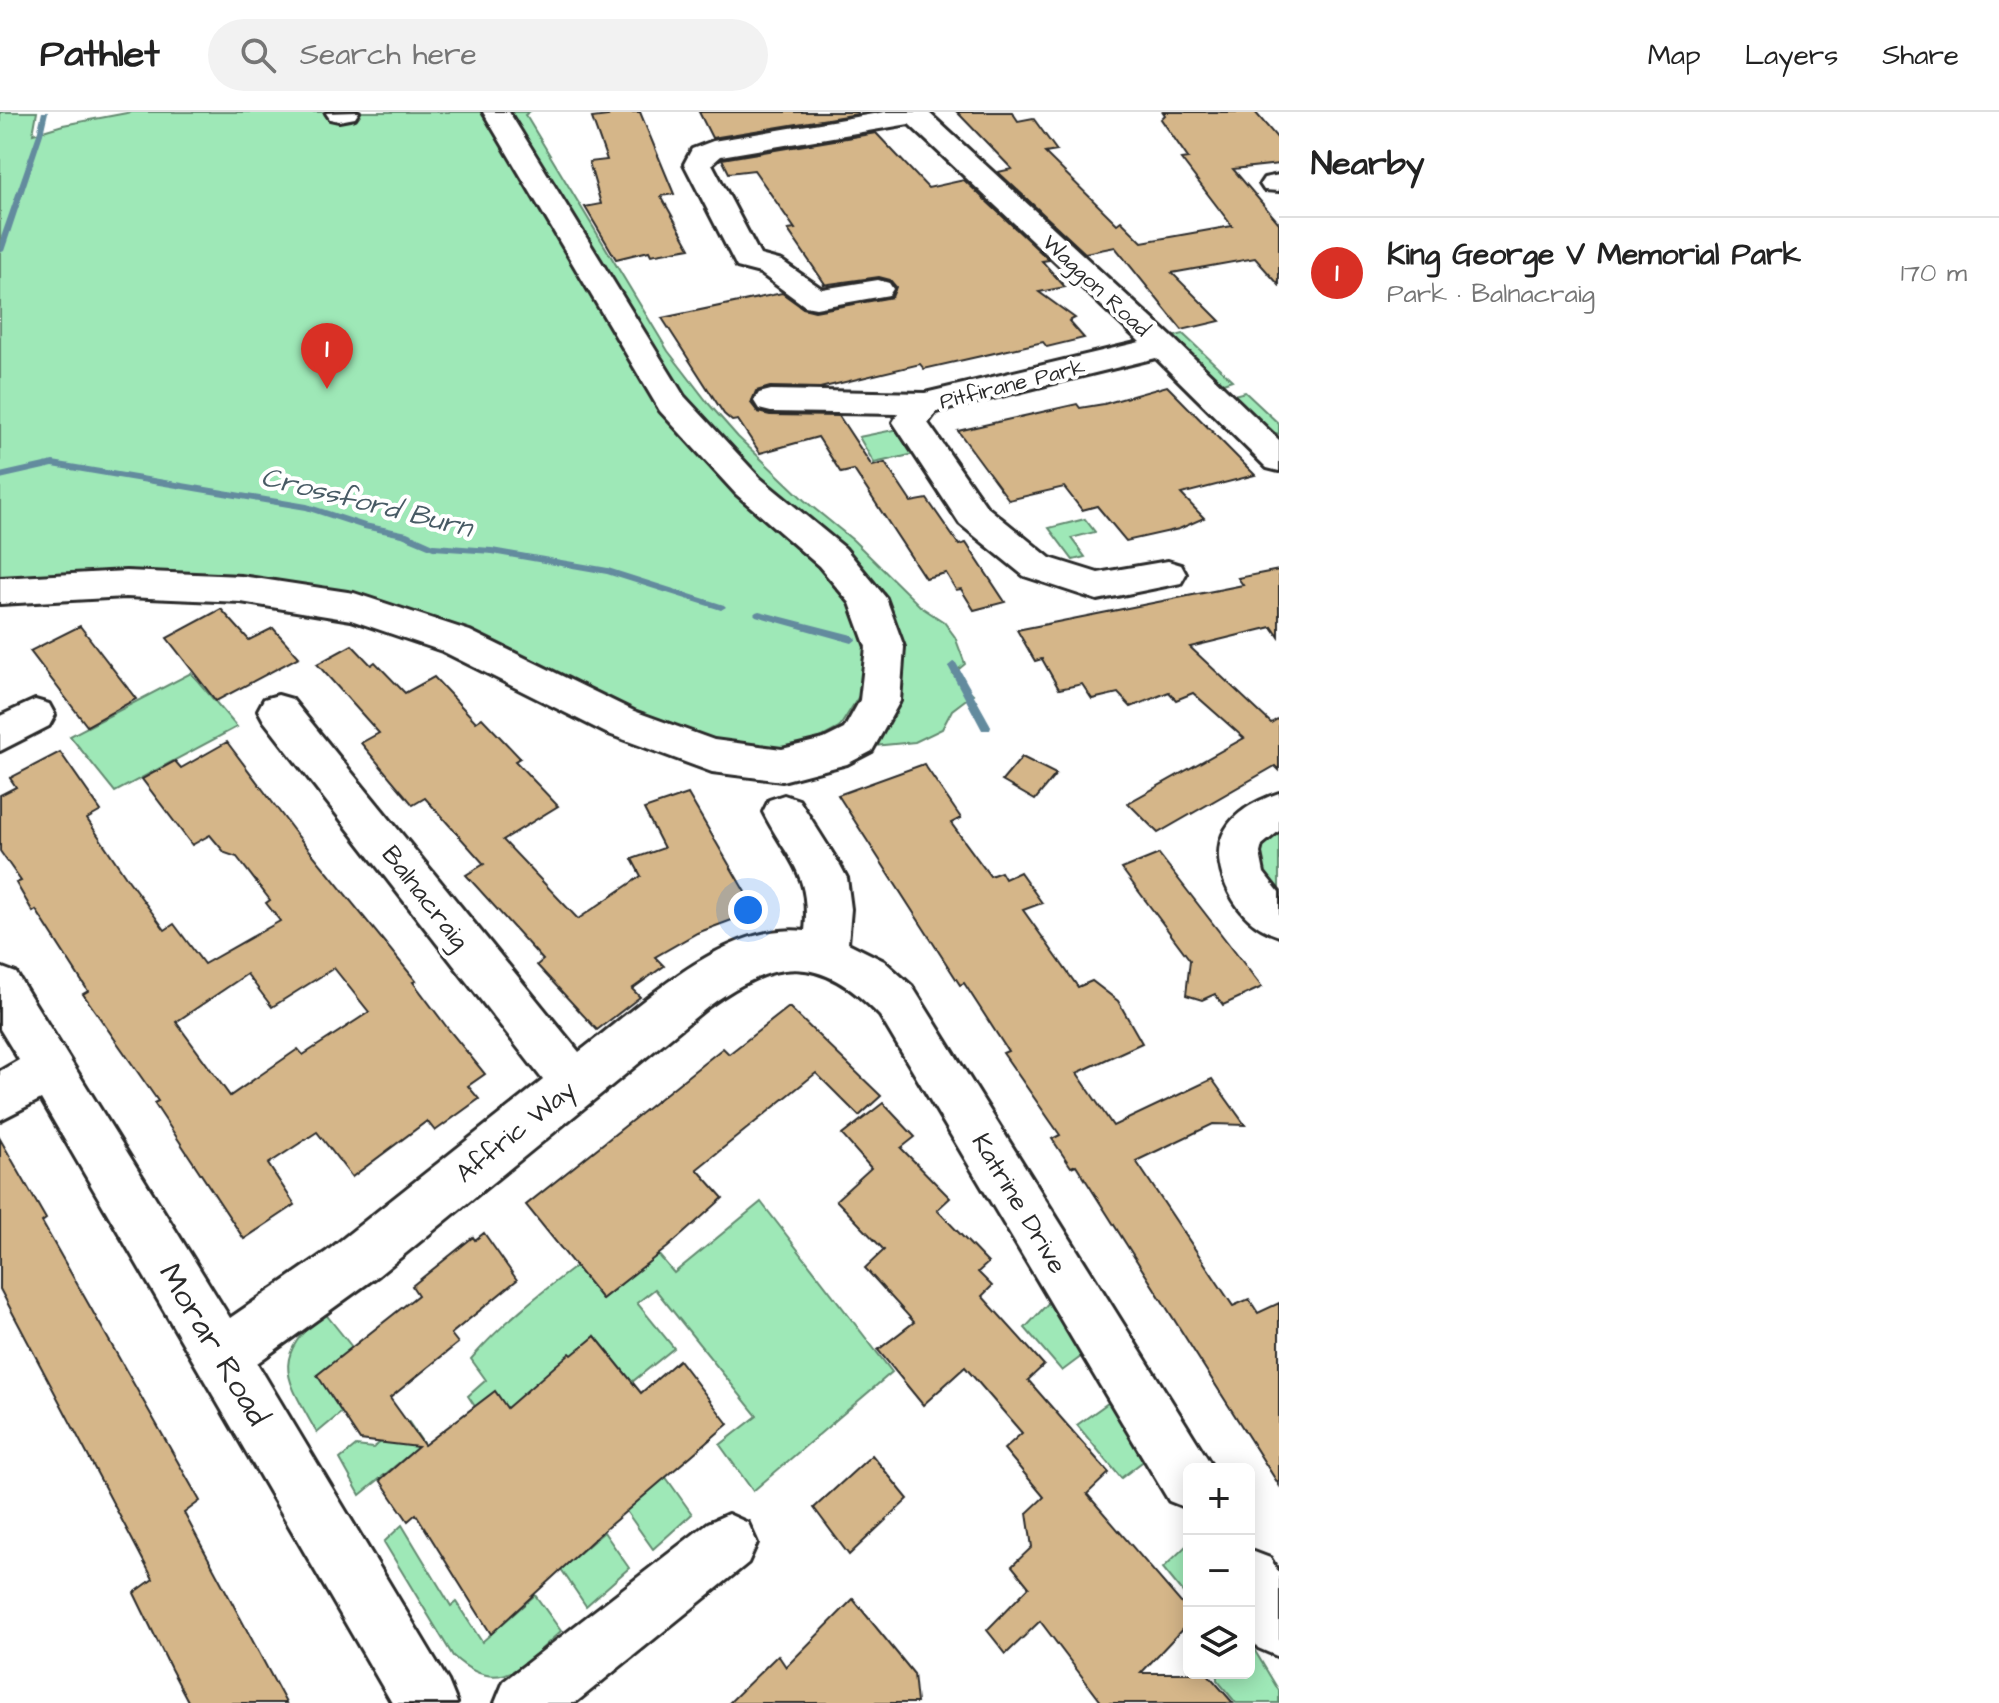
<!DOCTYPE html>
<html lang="en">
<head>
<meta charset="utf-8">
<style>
  body { margin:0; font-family:"Architects Daughter",sans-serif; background:#f2f2f2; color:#222 }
  .controls { position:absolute; right:24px; bottom:24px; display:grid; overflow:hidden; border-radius:12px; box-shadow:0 4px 20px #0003 }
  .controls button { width:72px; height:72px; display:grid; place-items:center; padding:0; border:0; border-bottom:2px solid #e0e0e0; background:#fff; color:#222; font:40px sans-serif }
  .you { position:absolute; left:748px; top:798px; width:28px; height:28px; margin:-20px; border:6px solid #fff; border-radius:50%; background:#1a73e8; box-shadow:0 0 0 12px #1a73e833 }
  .badge { display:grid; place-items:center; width:52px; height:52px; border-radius:50%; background:#d93025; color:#fff; font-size:26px; font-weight:700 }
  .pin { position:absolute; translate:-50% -66px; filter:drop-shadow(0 2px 4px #0008) }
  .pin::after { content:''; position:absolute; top:42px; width:28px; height:24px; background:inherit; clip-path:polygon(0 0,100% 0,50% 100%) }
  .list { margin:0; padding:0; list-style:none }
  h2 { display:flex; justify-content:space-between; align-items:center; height:104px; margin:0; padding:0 32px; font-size:34px }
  h2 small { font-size:26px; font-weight:400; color:#767676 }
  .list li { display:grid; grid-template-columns:52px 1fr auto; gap:24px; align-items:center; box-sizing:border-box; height:112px; padding:0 32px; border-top:2px solid #e0e0e0 }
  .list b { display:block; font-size:30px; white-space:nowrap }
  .list p { margin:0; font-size:26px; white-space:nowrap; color:#767676 }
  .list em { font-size:26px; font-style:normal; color:#767676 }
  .icon { flex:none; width:44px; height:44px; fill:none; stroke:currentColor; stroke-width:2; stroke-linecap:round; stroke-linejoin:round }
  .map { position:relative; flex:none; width:1279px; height:1591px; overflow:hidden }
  header { display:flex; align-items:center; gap:48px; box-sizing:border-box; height:112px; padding:0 40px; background:#fff; border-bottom:2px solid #e0e0e0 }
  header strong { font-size:38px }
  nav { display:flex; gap:44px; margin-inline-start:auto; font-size:28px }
  .search { width:560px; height:72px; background:#f2f2f2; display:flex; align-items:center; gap:20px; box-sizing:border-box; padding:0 28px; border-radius:44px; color:#767676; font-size:30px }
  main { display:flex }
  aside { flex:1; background:#fff }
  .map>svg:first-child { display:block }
  .green { fill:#9ee8b7; stroke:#648a71; stroke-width:2 }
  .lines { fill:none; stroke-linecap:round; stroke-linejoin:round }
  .stream { fill:#648b9e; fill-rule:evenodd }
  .building { fill:#d5b689; stroke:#2b2b2b; stroke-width:2; fill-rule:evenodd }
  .minor-casing { stroke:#2b2b2b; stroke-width:6 }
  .minor { fill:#fff; fill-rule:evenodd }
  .labels { text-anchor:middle; stroke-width:8; stroke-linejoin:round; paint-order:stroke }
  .far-street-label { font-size:22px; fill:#2b2b2b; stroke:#fff }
  .street-label { font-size:26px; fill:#2b2b2b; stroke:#fff }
  .water-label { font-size:28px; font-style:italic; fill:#485b65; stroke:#fff }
  .near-street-label { font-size:32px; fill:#2b2b2b; stroke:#fff }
</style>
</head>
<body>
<header>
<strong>Pathlet</strong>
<div class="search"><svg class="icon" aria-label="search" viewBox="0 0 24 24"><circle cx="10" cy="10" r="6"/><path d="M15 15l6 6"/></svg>Search here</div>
<nav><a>Map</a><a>Layers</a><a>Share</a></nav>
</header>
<main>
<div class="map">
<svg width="1279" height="1591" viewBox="0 0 1279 1591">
  <rect width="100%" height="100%" fill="#fff"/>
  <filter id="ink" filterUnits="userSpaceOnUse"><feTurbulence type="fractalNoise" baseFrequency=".0125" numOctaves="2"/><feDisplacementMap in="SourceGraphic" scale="16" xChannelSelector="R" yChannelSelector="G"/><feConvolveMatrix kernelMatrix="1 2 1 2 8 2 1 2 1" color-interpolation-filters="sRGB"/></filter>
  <g filter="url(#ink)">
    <g class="green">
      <path d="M0,0H37L33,22L63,13L132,0H490L630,238L858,488L871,526L859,584L839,616L815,629L780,638L719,630L627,599L360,484L0,468Z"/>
      <path d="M503,0H529L525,3L528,7L668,239L708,291L738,325L804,388L853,428L921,495L944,510L955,525L965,552L953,562L973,582L952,598L942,617L915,630L873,634L901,592L902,536L764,370L700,309L647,233Z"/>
      <path d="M1183,222L1232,268L1217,273L1168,226Z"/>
      <path d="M1245,280L1279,312V322L1268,319L1230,284Z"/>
      <path d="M903,316L919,341L874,351L859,325Z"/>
      <path d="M1085,407L1095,420L1071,426L1085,445L1073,448L1049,416Z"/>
      <path d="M191,561L237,615L115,680L70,624Z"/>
      <path d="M1279,718V786L1257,751L1261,730Z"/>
      <path d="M761,1090L892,1260L753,1379L720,1333L757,1304L655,1177L637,1191L674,1236L632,1270L595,1224L548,1329L486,1311L468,1284L486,1268L471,1247C502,1211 538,1183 576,1154L602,1187L621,1172L635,1115L674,1161Z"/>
      <path d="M1052,1187L1090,1238L1062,1259L1025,1216Z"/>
      <path d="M324,1200L352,1235L342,1300L317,1321C286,1265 269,1248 324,1200Z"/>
      <path d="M1115,1286L1150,1344L1121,1366L1077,1313Z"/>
      <path d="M408,1309L423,1331L360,1383L340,1347L356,1334L373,1336Z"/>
      <path d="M665,1364L692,1402L653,1437L626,1399Z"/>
      <path d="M402,1413L451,1494L456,1490L482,1530L535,1483L561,1519C524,1552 500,1587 453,1544L384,1430Z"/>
      <path d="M604,1420L629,1456L586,1494L561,1457Z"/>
      <path d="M1189,1431V1488L1163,1456Z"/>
      <path d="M1249,1529L1279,1579V1591H1236L1217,1568V1561H1249Z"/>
    </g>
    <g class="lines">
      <g class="stream">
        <path d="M42,0H48L43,22L4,139L0,141V128L37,22Z"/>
        <path d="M53,349L307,392L365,411L407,420L434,432L492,436L608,456L724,493L726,495L721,498L607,462L492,442L433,438L402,425L364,417L306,398L53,355L0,367V361Z"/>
        <path d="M759,499L852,523L857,527L852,531L756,504L754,502L756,500Z"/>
        <path d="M953,550L956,551L990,612L991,615L990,618H982L948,554Z"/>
      </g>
    </g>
    <g class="building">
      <path d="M606,0H640L674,82L661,84L690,136L651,143L649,139L616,147L585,95L601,92L589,50L607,48L592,6L608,4Z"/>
      <path d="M699,0H857L858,2L712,26Z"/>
      <path d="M957,0H1012L1018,9L1033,6L1057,39L1045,41L1117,112L1121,109L1142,130L1232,114L1181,47L1188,46L1161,7L1165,3L1163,0H1255L1279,28V52L1233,57L1279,111V173L1255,146L1172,161L1220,209L1182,218L1115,135L1085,141L998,60L1012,57Z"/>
      <path d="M876,21L928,76L964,68L1049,148L1042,149L1065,175L1039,180L1075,206L1069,209L1084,226L1047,235L1043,230L924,257L920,252L820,276L770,275L756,279L751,291L758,300L770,303L839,304L872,354L885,351L911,390L927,387L959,433L966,431L1005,490L974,498L961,477L956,478L946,461L925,466L854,358L841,361L818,325L760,341L738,308L732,309L724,302L662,206L782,181L803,196L815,199L892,185L896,175L890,168L879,165L822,173L825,172L788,118L795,117L754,58L729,61L722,47Z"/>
      <path d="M1167,274L1255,363L1181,382L1204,406L1179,417L1126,429L1097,394L1082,398L1064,375L1009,388L958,319L1077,292L1080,296L1104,292Z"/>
      <path d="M1279,458V525L1272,515L1190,535L1271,611L1279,606V658L1275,654L1158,721L1128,691L1244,626L1193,581L1176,588L1169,580L1131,595L1118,581L1092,587L1082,572L1059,577L1042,547L1035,549L1017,518L1243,473L1238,466Z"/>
      <path d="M221,497L249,528L273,516L299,545L216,589L167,526Z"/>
      <path d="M80,514L136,587L87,614L30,539Z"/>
      <path d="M352,533L371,553L375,550L405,581L434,565L476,610L482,606L520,646L515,649L558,694L503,728L578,807L641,764L632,747L664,736L644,697L688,682L756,799L697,821L655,845L664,854L632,877L640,885L597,918L537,853L543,848L466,763L484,752L425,686L413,693L361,631L379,621L317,552Z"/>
      <path d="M227,630L297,723L416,869L413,870L449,918L485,962L468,974L479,987L435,1019L427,1009L352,1065L317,1020L268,1052L295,1093L244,1127L154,991L158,989L83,882L88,879L36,798L33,800L16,771L21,769L0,739V683L16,675L10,666L60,640L101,699L87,707L126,765L165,818L174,812L204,852L280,809L266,791L270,788L237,745L225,741L210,723L192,733L142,667L175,649L181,656ZM334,856L369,900L303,943L298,937L230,984L176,910L247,862L272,895Z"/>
      <path d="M1022,645L1056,662L1035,688L1002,669Z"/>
      <path d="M924,652L961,706L951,711L990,764L1001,760L1005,767L1020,760L1042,791L1023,798L1078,875L1092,869L1118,889L1142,931L1077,961L1113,1014L1212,967L1245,1013L1213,1012L1136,1049L1233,1194L1249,1187L1258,1201L1279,1191V1373L1076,1053L1071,1055L1052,1027L1060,1023L1003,941L1008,939L964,871L960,873L838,683Z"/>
      <path d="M1159,742L1262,875L1223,893L1215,882L1202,888L1186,883L1190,848L1122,757Z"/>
      <path d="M789,895L881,984L859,1004L816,961L697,1057L723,1086L668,1135L602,1187L526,1093L723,936L729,942Z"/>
      <path d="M883,991L915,1025L901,1036L950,1086L937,1098L988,1151L978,1160L992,1174L982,1184L1044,1253L1028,1268L1109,1361L1087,1382L1189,1500V1510L1141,1561H1207L1233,1591H1102L1040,1509L1006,1542L987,1518L1029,1475L1012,1454L1032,1435L1027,1401L1044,1385L1004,1337L1022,1321L965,1255L923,1293L878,1238L914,1210L865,1156L884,1138L836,1088L871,1056L842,1023Z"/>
      <path d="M0,1027L46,1107L42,1110L200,1389L184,1401L286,1591H189L171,1557L134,1481L153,1467L0,1177Z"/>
      <path d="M484,1121L517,1168L451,1222L458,1231L390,1286L424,1333L495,1279L507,1296L570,1241L572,1243L595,1224L641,1281L679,1248L728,1312L603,1419L491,1522L416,1402L408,1409L380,1368L418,1335L360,1328L317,1263L418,1183L412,1174L473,1125L475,1128Z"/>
      <path d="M872,1343L908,1387L849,1443L814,1396Z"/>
      <path d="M853,1487L914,1562L917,1591H729L778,1543L786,1555Z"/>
    </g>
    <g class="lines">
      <g class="minor-casing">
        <g id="minor">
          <path d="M359,0L355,6L339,9L330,7L326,1Z"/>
          <path d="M483,0H509L684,284L760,366L845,436L886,486L904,535L900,589L872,639L847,652L782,669L712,660L606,621L442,539L351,508L241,490L126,485L0,492V466L126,459L241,464L354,481L470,519L634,599L714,628L782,637L824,627L844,617L860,588L866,535L850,491L819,454L736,382L660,299Z"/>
          <path d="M885,0H928L1174,227L1279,328V359L1267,356L1156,246L936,300L928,311L986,394L1050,446L1098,461L1168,449L1181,453L1186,462L1181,471L1097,488L1024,464L960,412L893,310L898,302L771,300L759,297L754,289L759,281L771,278L925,281L1140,230L909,12L721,44L712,52L760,143L782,149L822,177L878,168L889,171L893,177L889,183L816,196L805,194L760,161L737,155L684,52L692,37L713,29Z"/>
          <path d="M1279,63V79L1264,78L1260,72L1264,66Z"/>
          <path d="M278,583L292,587L579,940C639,895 724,809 805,819C811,760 788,749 763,700L769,688L784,683L799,688L840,753L847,766L851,797L848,831L884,849L912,874L1209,1349L1212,1357H1189V1397L1169,1389L880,904C820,841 775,846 709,894L379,1163L257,1251L448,1569L457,1591H392L41,987L0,1008V959L19,948L0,917V855L16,861L230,1206L326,1140L543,968L264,609L258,598L264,587Z"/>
          <path d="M35,588L49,592L55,603L49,614L0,639V604Z"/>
          <path d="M1279,681V719L1262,733L1260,741L1264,761L1279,780V824C1255,816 1240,802 1229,780C1204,728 1228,698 1279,681Z"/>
          <path d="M728,1402L748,1411L757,1431L748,1451L575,1591H495L504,1569L708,1411Z"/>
          <path d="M1249,1438L1270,1446L1279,1461V1545L1258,1536L1249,1522Z"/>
        </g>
      </g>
      <use href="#minor" class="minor"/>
    </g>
  </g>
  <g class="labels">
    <g class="far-street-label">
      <text transform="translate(1097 173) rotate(43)" y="8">Waggon Road</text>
      <text transform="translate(1012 271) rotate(-14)" y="8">Pitfirane Park</text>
    </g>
    <g class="street-label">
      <text transform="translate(426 785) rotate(52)" y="9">Balnacraig</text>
      <text transform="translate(515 1019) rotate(-39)" y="9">Affric Way</text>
      <text transform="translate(1020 1091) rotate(59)" y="9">Katrine Drive</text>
    </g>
    <g class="water-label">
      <text transform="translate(367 389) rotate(14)" y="10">Crossford Burn</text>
    </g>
    <g class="near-street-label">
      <text transform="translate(215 1232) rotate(59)" y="11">Morar Road</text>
    </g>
  </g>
</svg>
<div class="controls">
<button>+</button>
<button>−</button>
<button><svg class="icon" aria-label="layers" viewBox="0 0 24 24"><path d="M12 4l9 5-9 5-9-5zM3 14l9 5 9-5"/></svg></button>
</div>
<div class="you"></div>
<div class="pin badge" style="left:327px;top:277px">1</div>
</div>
<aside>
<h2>Nearby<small></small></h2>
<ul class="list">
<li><span class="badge">1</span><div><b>King George V Memorial Park</b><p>Park · Balnacraig</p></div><em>170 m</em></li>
</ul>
</aside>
</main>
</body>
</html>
